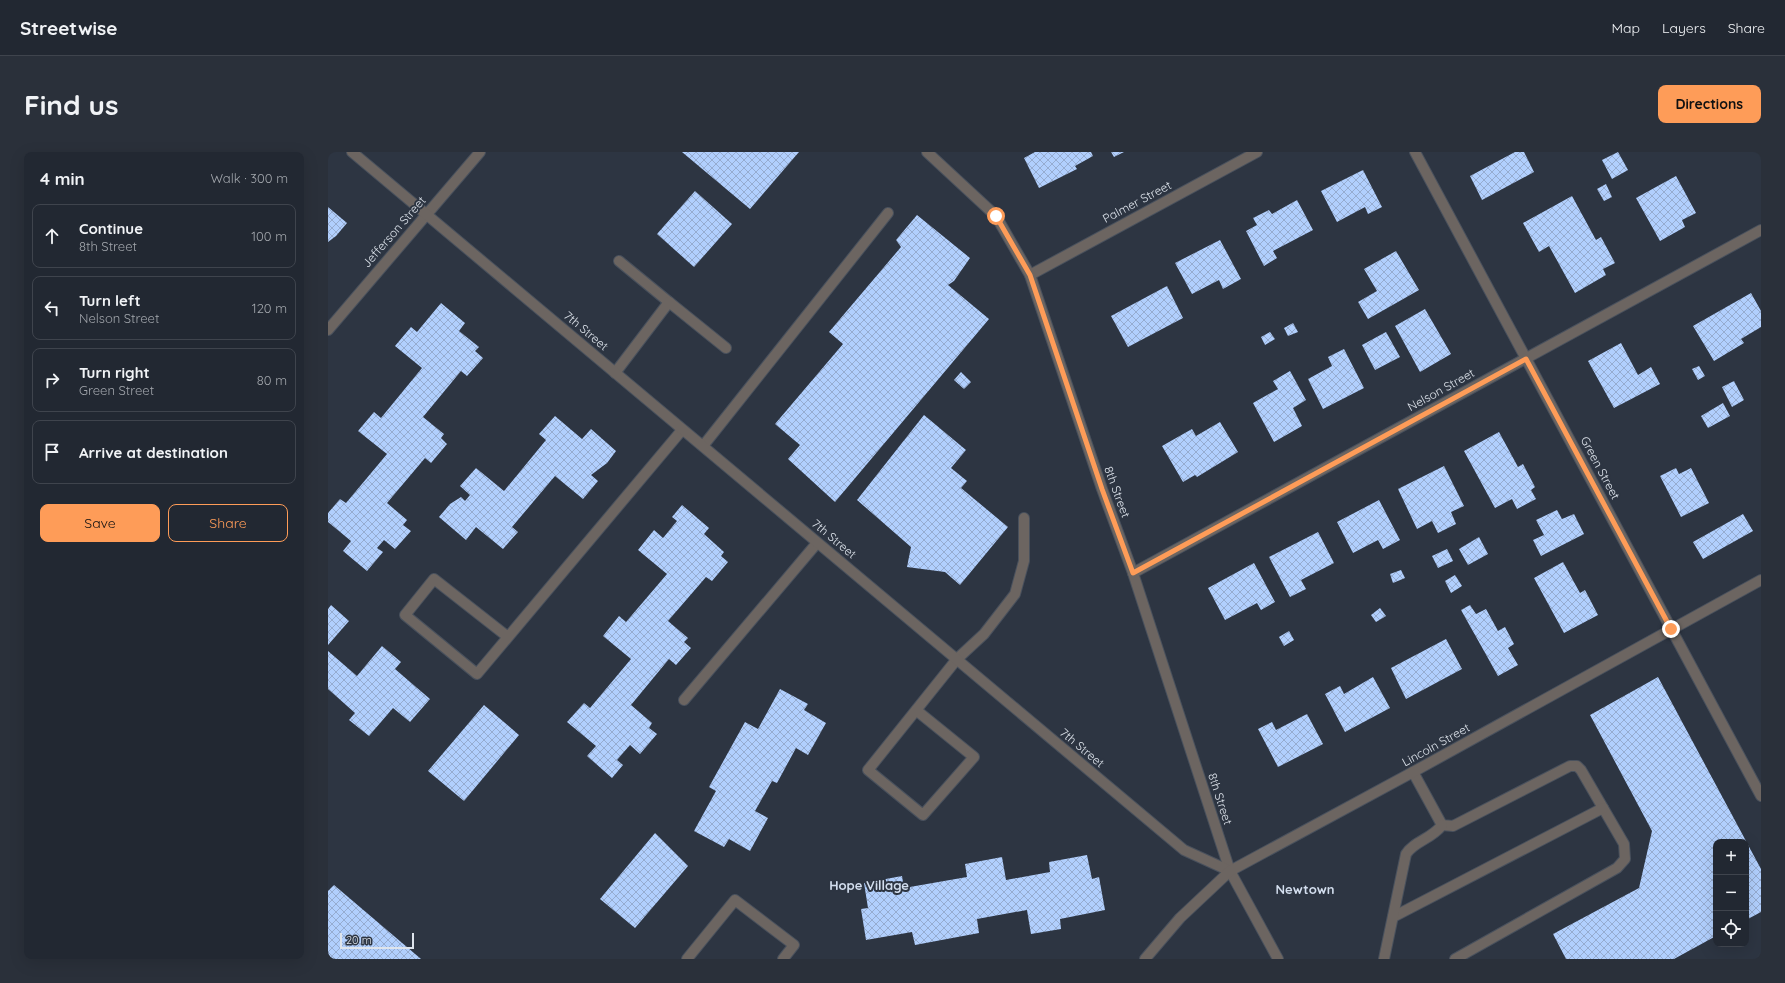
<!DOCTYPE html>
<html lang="en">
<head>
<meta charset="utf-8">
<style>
  body { margin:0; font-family:Quicksand,sans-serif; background:#2a303a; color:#f1f3f6 }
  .controls { position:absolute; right:12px; bottom:12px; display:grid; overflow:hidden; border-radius:8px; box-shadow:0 4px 16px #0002 }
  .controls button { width:36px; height:36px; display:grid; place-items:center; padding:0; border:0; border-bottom:1px solid #3f444d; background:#222832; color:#f1f3f6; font:20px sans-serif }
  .scale { position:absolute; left:12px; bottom:10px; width:74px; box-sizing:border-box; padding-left:4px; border:2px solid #dee4ec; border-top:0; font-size:11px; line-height:14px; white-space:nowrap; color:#dee4ec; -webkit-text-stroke:3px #2d3542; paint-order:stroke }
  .stop { position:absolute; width:12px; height:12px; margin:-9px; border:3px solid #fe9c58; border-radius:50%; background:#fff }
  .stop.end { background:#fe9c58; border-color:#fff; box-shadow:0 1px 4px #0008 }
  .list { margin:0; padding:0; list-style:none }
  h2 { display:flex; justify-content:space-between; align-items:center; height:52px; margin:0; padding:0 16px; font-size:17px }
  h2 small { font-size:13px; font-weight:400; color:#a2a6ac }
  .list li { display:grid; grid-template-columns:26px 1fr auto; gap:12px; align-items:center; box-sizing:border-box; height:64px; margin:0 8px 8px; padding:0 8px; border:1px solid #3f444d; border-radius:8px }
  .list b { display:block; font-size:15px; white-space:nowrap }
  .list p { margin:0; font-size:13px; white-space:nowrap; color:#a2a6ac }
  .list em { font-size:13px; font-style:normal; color:#a2a6ac }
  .actions { display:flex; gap:8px; padding:12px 16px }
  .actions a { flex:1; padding:9px 0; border:1px solid #fe9c58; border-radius:8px; text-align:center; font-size:14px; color:#fe9c58 }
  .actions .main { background:#fe9c58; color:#111 }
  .icon { flex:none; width:22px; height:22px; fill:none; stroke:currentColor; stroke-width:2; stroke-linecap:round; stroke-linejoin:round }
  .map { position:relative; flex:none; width:1433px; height:807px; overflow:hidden; border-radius:8px }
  header { display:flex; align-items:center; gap:24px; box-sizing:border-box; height:56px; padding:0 20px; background:#222832; border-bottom:1px solid #3f444d }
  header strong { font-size:19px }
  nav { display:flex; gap:22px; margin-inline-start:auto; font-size:14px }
  .intro { display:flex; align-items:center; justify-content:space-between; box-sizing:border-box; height:96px; padding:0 24px }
  h1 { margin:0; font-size:28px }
  .button { padding:10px 18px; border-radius:8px; background:#fe9c58; color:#111; font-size:14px; font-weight:700 }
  main { display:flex; gap:24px; padding:0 24px }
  aside { flex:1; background:#222832; border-radius:8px; box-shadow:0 4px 16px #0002 }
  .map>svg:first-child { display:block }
  .building { fill:url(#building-cross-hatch) }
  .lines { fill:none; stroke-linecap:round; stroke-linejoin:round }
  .service-casing { stroke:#49515d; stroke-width:12 }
  .minor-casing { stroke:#49515d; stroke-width:12 }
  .tertiary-casing { stroke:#49515d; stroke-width:12 }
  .service { stroke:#6c6561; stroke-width:10 }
  .minor { stroke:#6c6561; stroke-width:10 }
  .tertiary { stroke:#6c6561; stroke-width:10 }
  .route { stroke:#fe9c58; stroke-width:5 }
  .labels { text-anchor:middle; stroke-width:4; stroke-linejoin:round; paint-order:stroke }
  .street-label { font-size:12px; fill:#dee4ec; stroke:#2d3542 }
  .neighbourhood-label { font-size:13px; font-weight:bold; fill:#d3deee; stroke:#2d3542 }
</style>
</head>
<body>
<header>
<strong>Streetwise</strong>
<nav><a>Map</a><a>Layers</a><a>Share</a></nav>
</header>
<div class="intro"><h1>Find us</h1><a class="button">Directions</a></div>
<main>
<aside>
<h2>4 min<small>Walk · 300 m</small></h2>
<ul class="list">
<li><svg class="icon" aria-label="ahead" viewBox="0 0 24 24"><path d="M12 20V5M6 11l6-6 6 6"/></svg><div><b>Continue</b><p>8th Street</p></div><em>100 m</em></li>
<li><svg class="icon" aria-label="left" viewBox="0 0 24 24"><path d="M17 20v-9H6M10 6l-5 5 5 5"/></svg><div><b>Turn left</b><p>Nelson Street</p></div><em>120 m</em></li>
<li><svg class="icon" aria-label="right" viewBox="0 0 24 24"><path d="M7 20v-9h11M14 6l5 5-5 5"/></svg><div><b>Turn right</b><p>Green Street</p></div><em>80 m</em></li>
<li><svg class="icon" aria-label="arrive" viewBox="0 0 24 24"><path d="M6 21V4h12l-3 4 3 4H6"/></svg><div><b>Arrive at destination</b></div></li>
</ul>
<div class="actions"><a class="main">Save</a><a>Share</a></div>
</aside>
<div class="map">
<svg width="1433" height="807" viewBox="0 0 1433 807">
  <defs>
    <pattern id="building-cross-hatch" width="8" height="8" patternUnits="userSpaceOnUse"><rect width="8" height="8" fill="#b1cffd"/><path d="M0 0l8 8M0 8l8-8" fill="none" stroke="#96acd0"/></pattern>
  </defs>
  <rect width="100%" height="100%" fill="#2d3542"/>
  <g class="building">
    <path d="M354,0H471L422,57Z"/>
    <path d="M707,0H763L765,4L747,14L749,17L711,36L696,6Z"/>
    <path d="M783,0H796L786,5Z"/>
    <path d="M1187,0H1196L1206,20L1154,48L1142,24Z"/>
    <path d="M1290,0L1300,18L1284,27L1274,8Z"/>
    <path d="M1035,18L1054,55L1040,62L1037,55L1009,70L993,39Z"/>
    <path d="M1348,24L1368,61L1354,68L1357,75L1332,89L1308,46Z"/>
    <path d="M1278,32L1284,45L1276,49L1269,37Z"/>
    <path d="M367,39L404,72L366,115L329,82Z"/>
    <path d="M1244,44L1268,88L1273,85L1287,111L1275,117L1278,123L1247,141L1221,94L1211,100L1195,71Z"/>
    <path d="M969,48L985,78L945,99L949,106L936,114L918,79L929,73L925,66L941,58L944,62Z"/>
    <path d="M0,55L19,71L8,84L0,90Z"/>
    <path d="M589,63L642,106L626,129L620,133L661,167L507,350L460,307L472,293L447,272L515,192L501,180L573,95L568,88Z"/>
    <path d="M892,88L913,127L895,137L891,128L864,142L847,111Z"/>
    <path d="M1068,99L1091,138L1040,167L1030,150L1049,139L1036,117Z"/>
    <path d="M839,134L855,166L800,195L783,164Z"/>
    <path d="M1423,141L1433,159V175L1413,187L1416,191L1386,209L1365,174Z"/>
    <path d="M113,151L137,171L131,179L151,195L147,199L155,206L139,224L133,219L95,265L116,282L113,286L119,292L103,311L97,306L59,351L79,368L75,373L83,379L67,397L56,388L49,396L55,400L39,419L15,399L23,389L0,370V361L12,347L18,351L59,302L30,279L46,260L53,266L94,216L67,194L83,175L89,180Z"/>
    <path d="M1097,157L1123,202L1092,220L1067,174Z"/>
    <path d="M965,171L970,180L960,184L956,176Z"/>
    <path d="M942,180L947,187L937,193L933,185Z"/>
    <path d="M1058,180L1072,205L1047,218L1034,193Z"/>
    <path d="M1293,191L1310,223L1323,215L1332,232L1286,256L1260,209Z"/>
    <path d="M1016,197L1036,236L995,257L980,227L1004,214L1000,205Z"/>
    <path d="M1371,214L1377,224L1370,228L1364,217Z"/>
    <path d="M962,219L978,248L965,256L974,274L946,290L925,251L950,237L945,229Z"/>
    <path d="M633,220L643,230L636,237L626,228Z"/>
    <path d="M1406,229L1416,248L1404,255L1394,235Z"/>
    <path d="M1395,251L1402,264L1380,276L1373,264Z"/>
    <path d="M596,263L638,298L623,316L639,329L633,336L680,375L632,433L617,420L579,415L583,395L529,348Z"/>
    <path d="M227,264L254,287L263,277L288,299L279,311L263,323L270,329L255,347L227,324L184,375L190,380L175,397L148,375L138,388L111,365L122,352L133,345L137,349L142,343L132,334L148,316L176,339L218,288L211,282Z"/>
    <path d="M892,270L910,300L869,325L867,323L855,330L834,294L864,277L868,284Z"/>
    <path d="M1171,280L1190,315L1195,312L1207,335L1203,338L1208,347L1189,357L1184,347L1167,356L1136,299Z"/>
    <path d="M1116,314L1136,354L1123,360L1128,372L1110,381L1104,369L1089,377L1070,337Z"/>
    <path d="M1348,316L1351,322L1363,316L1381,351L1353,365L1332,324Z"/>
    <path d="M1051,348L1072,388L1055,397L1050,388L1025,401L1009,370Z"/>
    <path d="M354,353L381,376L376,382L396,400L393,404L400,410L384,429L378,425L340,469L360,486L356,490L363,496L348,513L341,507L303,553L324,571L321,576L329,582L312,602L302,593L289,608L295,613L284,626L259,604L268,594L239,570L256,551L262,556L303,507L275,484L291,464L298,470L339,422L310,398L326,378L335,386L349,369L344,365Z"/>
    <path d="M1229,358L1234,367L1246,362L1256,382L1213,404L1205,388L1216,383L1208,368Z"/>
    <path d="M1415,362L1425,379L1375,407L1365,390Z"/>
    <path d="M990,380L1006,411L973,428L978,437L962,445L941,405Z"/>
    <path d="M1151,385L1160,402L1140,413L1131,397Z"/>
    <path d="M1119,397L1125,409L1110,416L1104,404Z"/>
    <path d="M1235,410L1252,441L1257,438L1270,463L1236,481L1206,426Z"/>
    <path d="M926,411L947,450L933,458L929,451L897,468L880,436Z"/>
    <path d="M1073,418L1077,426L1065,431L1062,422Z"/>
    <path d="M1127,423L1134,434L1123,441L1117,429Z"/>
    <path d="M3,453L21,469L0,493V457Z"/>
    <path d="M1142,453L1148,462L1158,457L1170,479L1177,475L1186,492L1180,496L1190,513L1170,524L1133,458Z"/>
    <path d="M1052,456L1058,464L1048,470L1043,463Z"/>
    <path d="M961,479L966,488L956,494L951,485Z"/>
    <path d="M1118,487L1134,517L1078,547L1063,516Z"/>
    <path d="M54,494L73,510L67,517L102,547L82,570L65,556L41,584L21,568L27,561L0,537V499L29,524Z"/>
    <path d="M1045,525L1062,556L1017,580L997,542L1012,534L1016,542Z"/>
    <path d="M1330,525L1433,717V760L1418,768V690H1388V784L1346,807H1238L1225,782L1311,736L1324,679L1262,563Z"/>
    <path d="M452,537L480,552L476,558L498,571L480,603L468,596L449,631L444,629L427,659L440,666L422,699L401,687L396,695L366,679L388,639L381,635L417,570L430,577Z"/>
    <path d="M156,553L191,583L136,649L100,619Z"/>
    <path d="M979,562L995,592L950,615L930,577L944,570L948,578Z"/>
    <path d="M327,681L360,714L307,776L272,747Z"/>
    <path d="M759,703L764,727L771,725L777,758L732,767L733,777L703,782L699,758L649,767L651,781L587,793L584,780L538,788L533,757L540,756L536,731L574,724L576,736L639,725L637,712L674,705L678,728L722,720L721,710Z"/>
    <path d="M6,733L93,807H0V739Z"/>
  </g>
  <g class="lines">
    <g class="service-casing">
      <g id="service">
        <path d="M291,109L341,150"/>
        <path d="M287,221L341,150L398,196"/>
        <path d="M375,294L560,61"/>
        <path d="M180,485L106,427L77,463L149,522L354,278"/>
        <path d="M356,548L489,391"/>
        <path d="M588,558L646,605L595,663L540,618L629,507L656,482L687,442L696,409V366"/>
        <path d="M1085,620L1114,673L1125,674L1242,614H1249L1253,618L1296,692L1297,707L1289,716L1127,807"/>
        <path d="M1065,765L1275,656"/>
        <path d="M359,807L407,748L466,793L455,807"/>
        <path d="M1056,807L1078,702C1086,689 1104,687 1114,673"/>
      </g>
    </g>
    <g class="minor-casing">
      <g id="minor">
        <path d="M599,0L668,64L702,123L774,337L805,421L902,719"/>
        <path d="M1087,0L1433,644"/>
        <path d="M702,123L929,0"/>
        <path d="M0,178L152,0"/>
        <path d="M805,421L1433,78"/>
      </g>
    </g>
    <g class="tertiary-casing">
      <g id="tertiary">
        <path d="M24,0L856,698L902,719L950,807"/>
        <path d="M817,807L852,766L902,719L1085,620L1433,428"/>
      </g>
    </g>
    <use href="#service" class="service"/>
    <use href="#minor" class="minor"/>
    <use href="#tertiary" class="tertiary"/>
  </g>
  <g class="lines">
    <path class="route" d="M668,64L702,123L774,337L805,421L1198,207L1343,477"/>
  </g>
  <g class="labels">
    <g class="street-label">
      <text transform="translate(809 50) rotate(-28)" y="4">Palmer Street</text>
      <text transform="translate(66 80) rotate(-49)" y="4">Jefferson Street</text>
      <text transform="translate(258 179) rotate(40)" y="4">7th Street</text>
      <text transform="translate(1113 238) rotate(-29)" y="4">Nelson Street</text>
      <text transform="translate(1272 316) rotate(62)" y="4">Green Street</text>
      <text transform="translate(789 340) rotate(70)" y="4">8th Street</text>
      <text transform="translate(506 387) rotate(40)" y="4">7th Street</text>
      <text transform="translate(1108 593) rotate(-29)" y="4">Lincoln Street</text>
      <text transform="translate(754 596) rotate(40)" y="4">7th Street</text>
      <text transform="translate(892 647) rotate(72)" y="4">8th Street</text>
    </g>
    <g class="neighbourhood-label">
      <text x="541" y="738">Hope Village</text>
      <text x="977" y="742">Newtown</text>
    </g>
  </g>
</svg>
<div class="controls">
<button>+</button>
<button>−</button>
<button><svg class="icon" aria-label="locate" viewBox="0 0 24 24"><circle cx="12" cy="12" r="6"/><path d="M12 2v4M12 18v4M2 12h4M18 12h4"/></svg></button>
</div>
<div class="scale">20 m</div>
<div class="stop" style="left:668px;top:64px"></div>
<div class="stop end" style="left:1343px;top:477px"></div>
</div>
</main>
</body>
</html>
